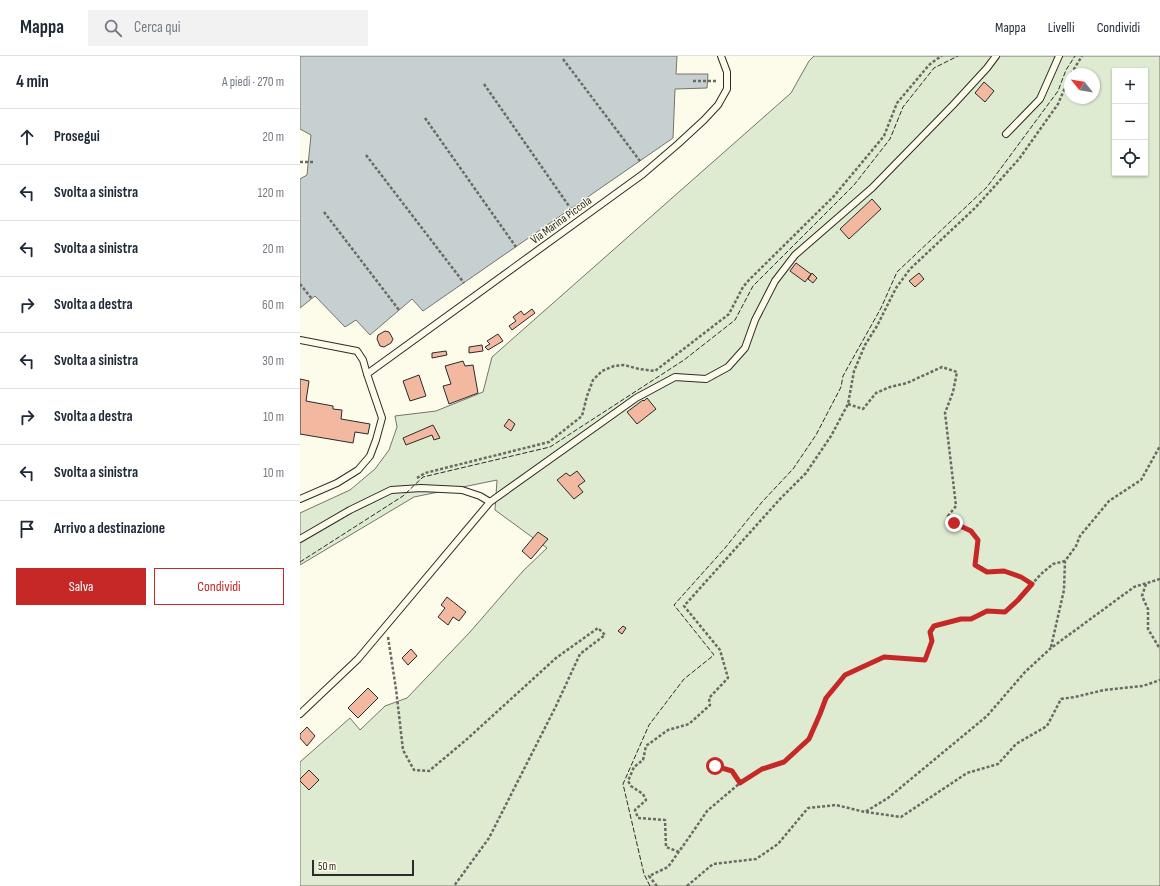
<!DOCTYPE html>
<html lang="it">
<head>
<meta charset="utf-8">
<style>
  body { margin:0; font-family:"Sofia Sans Condensed",sans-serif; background:#f2f2f3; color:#1f2937 }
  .controls { position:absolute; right:12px; top:12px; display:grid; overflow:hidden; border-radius:0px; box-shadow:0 1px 3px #0004 }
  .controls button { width:36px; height:36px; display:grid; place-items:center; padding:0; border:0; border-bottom:1px solid #e0e1e3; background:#fff; color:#1f2937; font:20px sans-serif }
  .compass { position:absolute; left:764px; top:12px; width:36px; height:36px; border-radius:50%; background:#fff; box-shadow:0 1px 3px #0004; rotate:300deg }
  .scale { position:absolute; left:12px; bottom:10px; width:102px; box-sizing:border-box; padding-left:4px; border:2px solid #2b2b2b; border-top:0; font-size:11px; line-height:14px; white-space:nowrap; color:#2b2b2b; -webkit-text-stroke:3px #fdfbea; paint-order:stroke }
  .stop { position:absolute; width:12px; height:12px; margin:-9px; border:3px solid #c62828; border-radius:50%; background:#fff }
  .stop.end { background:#c62828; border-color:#fff; box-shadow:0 1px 4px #0008 }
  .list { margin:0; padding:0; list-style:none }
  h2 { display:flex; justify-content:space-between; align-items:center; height:52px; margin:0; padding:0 16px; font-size:17px }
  h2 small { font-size:13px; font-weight:400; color:#747a83 }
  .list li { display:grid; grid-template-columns:26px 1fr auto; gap:12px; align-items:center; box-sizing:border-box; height:56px; padding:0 16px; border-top:1px solid #e0e1e3 }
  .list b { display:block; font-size:15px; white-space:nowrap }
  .list em { font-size:13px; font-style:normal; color:#747a83 }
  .actions { display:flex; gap:8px; padding:12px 16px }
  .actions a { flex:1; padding:9px 0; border:1px solid #c62828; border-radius:0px; text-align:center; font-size:14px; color:#c62828 }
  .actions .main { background:#c62828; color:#fff }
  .icon { flex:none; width:22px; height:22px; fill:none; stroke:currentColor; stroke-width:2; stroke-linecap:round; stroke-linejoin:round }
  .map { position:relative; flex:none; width:860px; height:830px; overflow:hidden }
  header { display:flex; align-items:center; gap:24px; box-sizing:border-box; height:56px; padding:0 20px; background:#fff; border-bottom:1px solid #e0e1e3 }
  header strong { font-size:19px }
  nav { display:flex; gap:22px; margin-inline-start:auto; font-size:14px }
  .search { width:280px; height:36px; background:#f2f2f3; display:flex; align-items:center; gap:10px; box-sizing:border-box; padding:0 14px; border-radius:0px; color:#747a83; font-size:15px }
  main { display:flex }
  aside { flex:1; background:#fff }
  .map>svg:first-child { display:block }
  .green { fill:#deebd1; stroke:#74746e; fill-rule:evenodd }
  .water { fill:#c7d0d0; stroke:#74746e }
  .building { fill:#f2b8a0; stroke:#2b2b2b }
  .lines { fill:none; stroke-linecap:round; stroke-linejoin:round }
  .lane-casing { stroke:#2b2b2b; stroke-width:8 }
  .path { stroke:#6a6964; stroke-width:2.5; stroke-dasharray:3 2; stroke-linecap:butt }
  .lane { stroke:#fdfbea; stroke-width:6 }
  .fence { stroke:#2b2b2b; stroke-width:1; stroke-dasharray:5 2; stroke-linecap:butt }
  .route { stroke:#c62828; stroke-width:5 }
  .labels { text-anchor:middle; stroke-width:3; stroke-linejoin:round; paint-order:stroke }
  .street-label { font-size:12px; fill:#2b2b2b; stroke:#fdfbea }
</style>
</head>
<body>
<header>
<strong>Mappa</strong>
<div class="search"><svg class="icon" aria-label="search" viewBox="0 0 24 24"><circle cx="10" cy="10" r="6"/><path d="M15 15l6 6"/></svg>Cerca qui</div>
<nav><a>Mappa</a><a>Livelli</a><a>Condividi</a></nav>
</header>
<main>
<aside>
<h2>4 min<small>A piedi · 270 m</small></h2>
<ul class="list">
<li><svg class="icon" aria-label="ahead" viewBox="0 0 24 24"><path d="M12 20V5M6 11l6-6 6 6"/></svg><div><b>Prosegui</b></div><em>20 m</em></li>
<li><svg class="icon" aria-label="left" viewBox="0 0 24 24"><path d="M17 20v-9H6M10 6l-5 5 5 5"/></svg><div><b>Svolta a sinistra</b></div><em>120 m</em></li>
<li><svg class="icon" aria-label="left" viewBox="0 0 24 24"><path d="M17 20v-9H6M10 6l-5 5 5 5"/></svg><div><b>Svolta a sinistra</b></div><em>20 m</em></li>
<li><svg class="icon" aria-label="right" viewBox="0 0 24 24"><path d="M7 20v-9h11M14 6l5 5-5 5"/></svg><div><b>Svolta a destra</b></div><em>60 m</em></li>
<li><svg class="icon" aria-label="left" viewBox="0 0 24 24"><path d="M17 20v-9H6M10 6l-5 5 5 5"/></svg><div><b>Svolta a sinistra</b></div><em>30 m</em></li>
<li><svg class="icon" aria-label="right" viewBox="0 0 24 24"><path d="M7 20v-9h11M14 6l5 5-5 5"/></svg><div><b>Svolta a destra</b></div><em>10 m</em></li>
<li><svg class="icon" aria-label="left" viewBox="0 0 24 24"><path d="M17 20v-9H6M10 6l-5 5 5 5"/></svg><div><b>Svolta a sinistra</b></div><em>10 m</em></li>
<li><svg class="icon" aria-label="arrive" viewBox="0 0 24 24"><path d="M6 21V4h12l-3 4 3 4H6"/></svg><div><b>Arrivo a destinazione</b></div></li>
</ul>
<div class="actions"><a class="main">Salva</a><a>Condividi</a></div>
</aside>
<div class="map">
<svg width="860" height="830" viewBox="0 0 860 830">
  <rect width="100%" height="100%" fill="#fdfbea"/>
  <path class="green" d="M514,0H860V830H0V706L50,662L60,674L85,650L107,642L170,576L223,515L247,492L195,454L197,424L114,441L0,509V457L50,434L75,413L89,394L97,371L95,360L136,355L183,336L192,301L491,37L509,5ZM815,15H845V117H815ZM770,18H794V42H770Z"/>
  <path class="water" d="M0,0H377L376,18H408L407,32L375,33L373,82L123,255L112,243L70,279L56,264L45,271L15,240L0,252V123L7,119L11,79L0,73Z"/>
  <g class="building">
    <path d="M684,26L694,35L685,46L675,37Z"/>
    <path d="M572,143L581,153L549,183L540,173Z"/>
    <path d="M496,207L511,218L505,226L490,215Z"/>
    <path d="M512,217L517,222L513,227L508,223Z"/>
    <path d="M619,217L624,223L615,231L609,225Z"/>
    <path d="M232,253L235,257L212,274L209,270L216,265L213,261L221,255L224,259Z"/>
    <path d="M85,275L89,276L93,283L91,287L84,291L80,290L77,283L78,279Z"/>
    <path d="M198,278L203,285L188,294L185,291L190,288L187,285Z"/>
    <path d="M182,289L183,295L169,297V291Z"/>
    <path d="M146,295L147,299L132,302V297Z"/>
    <path d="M163,305L165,310L173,309L178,337L149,348L143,330L151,328L145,310Z"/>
    <path d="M119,319L126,340L110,345L103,325Z"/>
    <path d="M0,323L9,325L6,345L33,350V353L42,354L41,363L70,368L68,378L55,376L53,387L0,378Z"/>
    <path d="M347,342L356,353L337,368L327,356L343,344L344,345Z"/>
    <path d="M209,363L215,368L211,375L204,370Z"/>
    <path d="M133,369L140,382L134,384L132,379L106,389L103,382Z"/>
    <path d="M277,415L285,425L278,430L283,436L274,443L257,424L266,417L270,420Z"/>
    <path d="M238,476L248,483L231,503L222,495Z"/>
    <path d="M147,541L166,556L159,565L153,561L148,569L138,561L145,552L141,549Z"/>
    <path d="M323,570L326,572L322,578L318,575Z"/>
    <path d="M111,593L117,600L108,609L102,602Z"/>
    <path d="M68,632L78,642L58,662L48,652Z"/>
    <path d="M7,671L15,680L7,690L0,682V678Z"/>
    <path d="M9,714L19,724L9,734L0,725V723Z"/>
  </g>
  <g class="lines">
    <g class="lane-casing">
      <g id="lane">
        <path d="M706,78L740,43L759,0"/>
        <path d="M0,284L57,295L63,304L67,318"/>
        <path d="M0,443L37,427L58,414L70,400L76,384L82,362L67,318L343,118L378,88L404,64L418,49L427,33V16L421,0"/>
        <path d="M0,483L50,454L91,434L121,432L162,434L180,440L190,446"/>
        <path d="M0,658L58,603L190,446L336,342L375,321L406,323L428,311L445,292L455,264L475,225L495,199L572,132L653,49L687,12L696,0"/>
      </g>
    </g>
    <g class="path">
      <path d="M263,3L340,105"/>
      <path d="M771,18L782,0"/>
      <path d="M393,25H418"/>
      <path d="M184,28L271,153"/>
      <path d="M125,62L216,191"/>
      <path d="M66,99L164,227"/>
      <path d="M0,106H13"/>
      <path d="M24,156L99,254"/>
      <path d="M0,228L12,243"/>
      <path d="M548,348L563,353L576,337L590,331L607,327L642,311L657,316L653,336L645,357L656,450L648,460L654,467L671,475L678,484L675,509L687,516L704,515L721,521L732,528"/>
      <path d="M117,422L125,417L249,386L282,360L287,340L293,324L302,315L314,310L324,309L339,313L355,315L429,258L443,231L449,224L534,140L584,80L597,47L629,9L637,3L642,0"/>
      <path d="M846,528L842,540L848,553V573L860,593"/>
      <path d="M88,581L96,633L103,694L114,714L129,715L166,684L256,602L298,572L305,579L280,598L256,650L189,782L154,830"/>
      <path d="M751,591L764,534L765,505L776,490L780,480L809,445L841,424L860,390"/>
      <path d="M415,710L431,715L440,727"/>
      <path d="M566,756L601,761L667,717L698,708L716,688L747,670L761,643L775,641L804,634L843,630L860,624"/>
      <path d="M379,796L366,791L365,764L338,762L335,754L346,744L343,738L331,730L328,725L334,711L343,704L346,690L368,674L389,668L410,649L409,642L428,622L420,594L384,550L480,443L506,417L531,380L548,348L554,315L565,289L577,270L596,232L610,213L675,152L719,103L758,48L770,20"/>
      <path d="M357,830L349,820L368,811L390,780L407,755L440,727L462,713L484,706L509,683L520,658L526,642L545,619L584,601L625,604L632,585L630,575L634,570L661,563H671L687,555L705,556L718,544L741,518L753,508L765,505"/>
      <path d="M387,830L413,808L456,803L478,788L508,752L536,749L565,756L588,742L687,660L725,616L751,592L834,531L860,523"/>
    </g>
    <use href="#lane" class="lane"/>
    <g class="fence">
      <path d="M0,506L103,440L123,421L250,391L384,304L435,264L453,230L554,129L590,83L603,51L634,12L658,0"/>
      <path d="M350,830L344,818L323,728L349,669L384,623L414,599L374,549L425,492L462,446L493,413L516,379L541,331L543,320L581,252L597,216L687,131L758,35L766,14L775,0"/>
    </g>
  </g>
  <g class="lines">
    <path class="route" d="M415,710L432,715L440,727L462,713L484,706L509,683L520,658L526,642L545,619L584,601L625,604L632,585L630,576L634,570L661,563H671L687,555L705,556L718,544L732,528L721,521L704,515L687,516L675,509L678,484L671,475L654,467"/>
  </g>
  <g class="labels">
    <g class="street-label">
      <text transform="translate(261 164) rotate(-36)" y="4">Via Marina Piccola</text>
    </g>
  </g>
</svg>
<div class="controls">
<button>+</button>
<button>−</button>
<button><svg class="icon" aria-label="locate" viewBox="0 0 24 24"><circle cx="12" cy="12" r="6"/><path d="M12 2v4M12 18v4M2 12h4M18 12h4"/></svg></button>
</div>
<svg class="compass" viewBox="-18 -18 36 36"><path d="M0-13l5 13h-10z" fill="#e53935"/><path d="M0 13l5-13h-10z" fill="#747a83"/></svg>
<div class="scale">50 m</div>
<div class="stop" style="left:415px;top:710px"></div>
<div class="stop end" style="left:654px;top:467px"></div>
</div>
</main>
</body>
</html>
